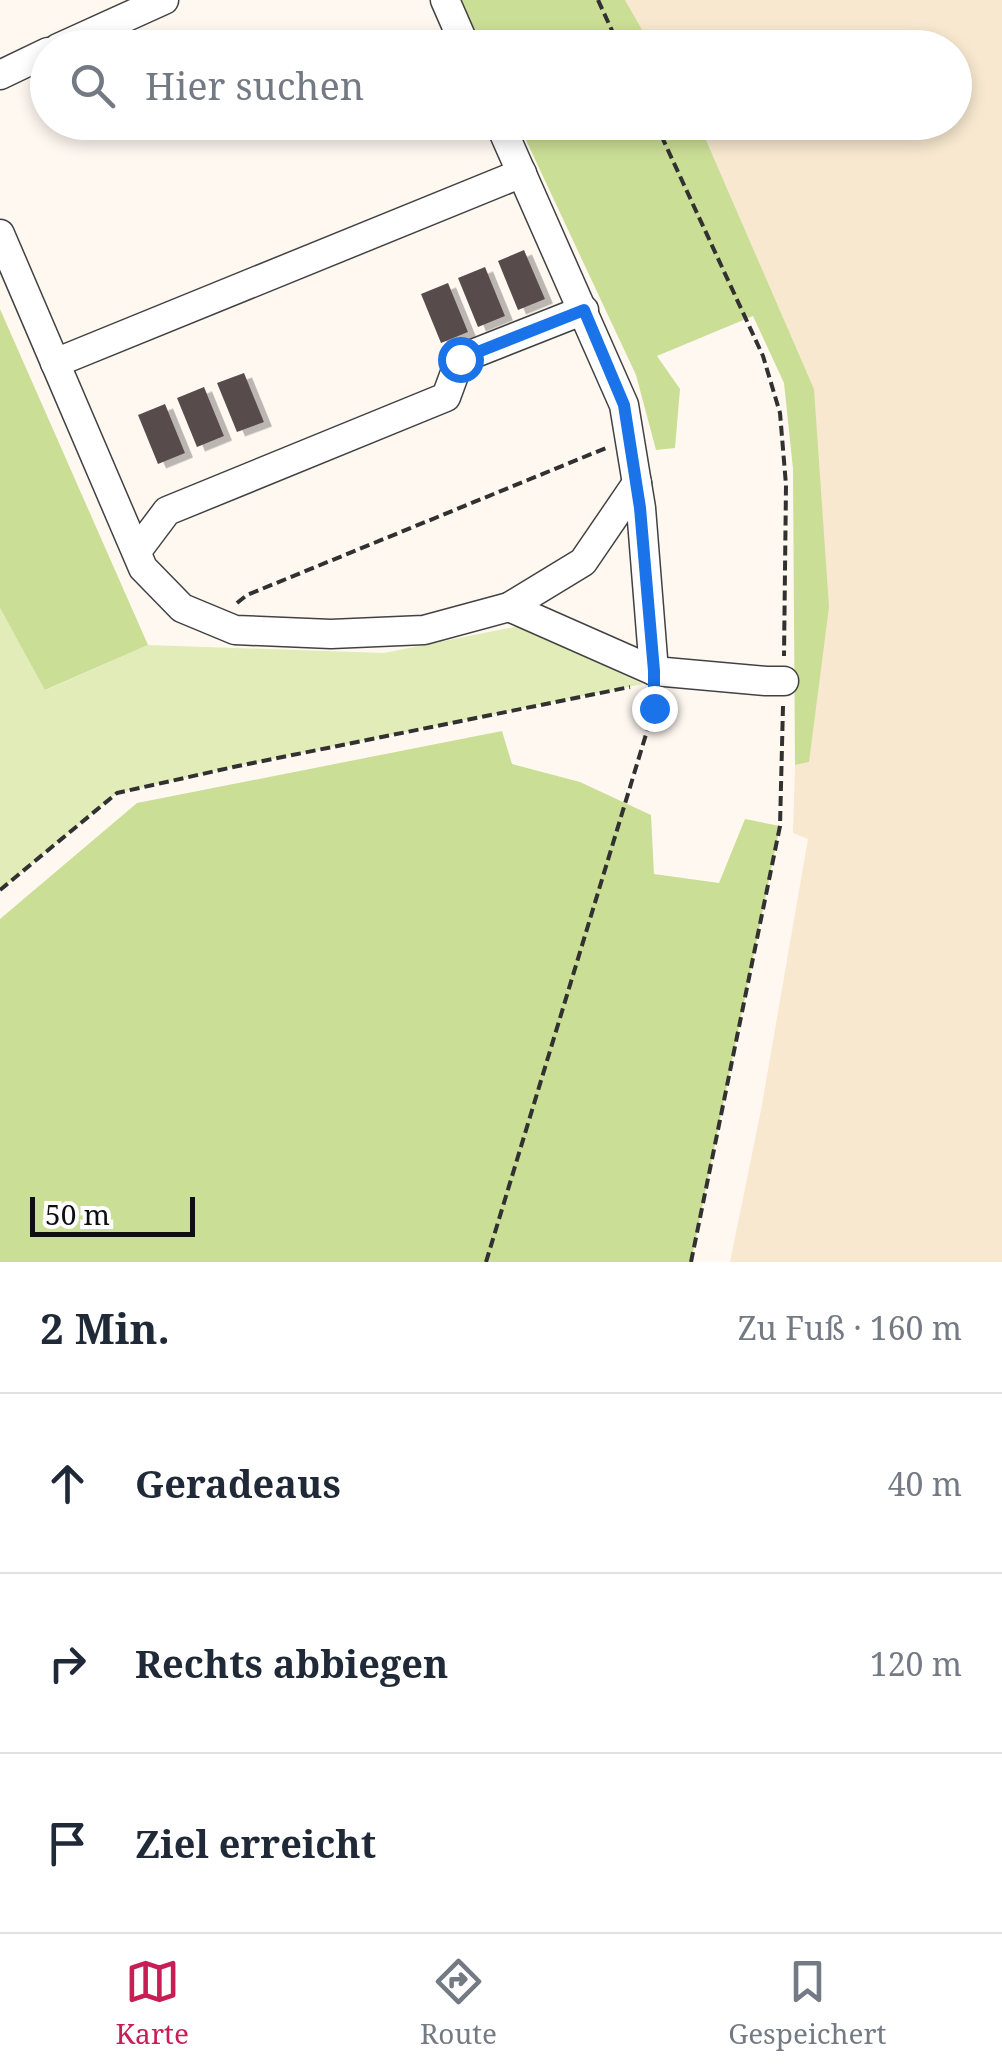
<!DOCTYPE html>
<html lang="de">
<head>
<meta charset="utf-8">
<style>
  body { margin:0; font-family:"Noto Serif",serif; background:#f6f6f7; color:#1f2937 }
  .scale { position:absolute; left:30px; bottom:25px; width:165px; box-sizing:border-box; padding-left:10px; border:5px solid #0f0f0f; border-top:0; font-size:28px; line-height:35px; white-space:nowrap; color:#0f0f0f; -webkit-text-stroke:8px #fff; paint-order:stroke }
  .stop { position:absolute; width:30px; height:30px; margin:-22px; border:8px solid #1a73e8; border-radius:50%; background:#fff }
  .stop.end { background:#1a73e8; border-color:#fff; box-shadow:0 2px 10px #0008 }
  .list { margin:0; padding:0; list-style:none }
  h2 { display:flex; justify-content:space-between; align-items:center; height:130px; margin:0; padding:0 40px; font-size:42px }
  h2 small { font-size:32px; font-weight:400; color:#747a83 }
  .list li { display:grid; grid-template-columns:65px 1fr auto; gap:30px; align-items:center; box-sizing:border-box; height:180px; padding:0 40px; border-top:2px solid #e0e1e3 }
  .list b { display:block; font-size:38px; white-space:nowrap }
  .list em { font-size:32px; font-style:normal; color:#747a83 }
  .icon { flex:none; width:55px; height:55px; fill:none; stroke:currentColor; stroke-width:2; stroke-linecap:round; stroke-linejoin:round }
  .map { position:relative; flex:none; width:1002px; height:1262px; overflow:hidden }
  .search { position:absolute; background:#fff; box-shadow:0 5px 15px #0003; left:30px; right:30px; top:30px; height:110px; display:flex; align-items:center; gap:25px; box-sizing:border-box; padding:0 35px; border-radius:55px; color:#747a83; font-size:38px }
  .sheet { height:670px; background:#fff }
  nav { display:flex; justify-content:space-around; align-items:center; box-sizing:border-box; height:140px; border-top:2px solid #e0e1e3; background:#fff; font-size:28px; color:#747a83 }
  nav a { display:grid; justify-items:center; gap:5px }
  nav .on { color:#c81e56 }
  .map>svg:first-child { display:block }
  .farmland { fill:#f7e8cf }
  .green { fill:#e2ecb8 }
  .forest { fill:#cbde96 }
  .building { fill:#594c4b; filter:url(#shadow) }
  .lines { fill:none; stroke-linecap:round; stroke-linejoin:round }
  .minor-casing { stroke:#424242; stroke-width:31 }
  .path { stroke:#313131; stroke-width:4; stroke-dasharray:10 5; stroke-linecap:butt }
  .minor { stroke:#fff; stroke-width:28 }
  .route { stroke:#1a73e8; stroke-width:12 }
</style>
</head>
<body>
<div class="map">
<svg width="1002" height="1262" viewBox="0 0 1002 1262">
  <defs>
    <filter id="shadow"><feDropShadow dx="8" dy="4.5" stdDeviation="0" flood-color="#0004"/></filter>
  </defs>
  <rect width="100%" height="100%" fill="#fff8f1"/>
  <path class="farmland" d="M625,0H1002V1262H730L761,1110L808,839L793,833L795,765L809,762L814,389L706,140L696,123L954,122V48L652,47Z"/>
  <path class="green" d="M0,608L46,690L148,645L384,653L519,626L643,684L238,766L117,793L0,890Z"/>
  <g class="forest">
    <path d="M460,0H625L652,47H483Z"/>
    <path d="M518,123H696L706,140L814,389L829,607L809,762L795,765L793,469L784,383L753,316L657,356L680,389L675,448L656,450L636,375Z"/>
    <path d="M0,309L148,645L45,690L0,608Z"/>
    <path d="M502,731L512,764L580,782L651,815L654,874L719,883L745,819L780,826L691,1262H0V919L137,803Z"/>
  </g>
  <g class="building">
    <path d="M524,250L545,299L518,310L498,261Z"/>
    <path d="M485,267L505,316L478,327L458,278Z"/>
    <path d="M448,283L468,332L441,343L421,294Z"/>
    <path d="M244,373L264,422L237,432L217,383Z"/>
    <path d="M204,387L224,436L197,447L177,398Z"/>
    <path d="M165,404L185,453L158,464L138,415Z"/>
  </g>
  <g class="lines">
    <g class="minor-casing">
      <g id="minor">
        <path d="M445,0L466,48"/>
        <path d="M58,48L164,0"/>
        <path d="M0,75L48,52"/>
        <path d="M499,122L624,405L641,508L654,671"/>
        <path d="M0,234L143,568L182,608L235,630L331,634L424,630L509,607L654,671L766,681H784"/>
        <path d="M55,363L522,173"/>
        <path d="M137,551L167,511L446,397L460,359L584,310"/>
        <path d="M509,607L583,562L637,483"/>
      </g>
    </g>
    <g class="path">
      <path d="M598,0L620,48"/>
      <path d="M655,122L763,356L780,413L786,485L784,656"/>
      <path d="M237,603L247,595L606,448"/>
      <path d="M0,890L117,793L238,766L630,687"/>
      <path d="M486,1262L654,708V696"/>
      <path d="M691,1262L780,826L783,706"/>
    </g>
    <use href="#minor" class="minor"/>
  </g>
  <g class="lines">
    <path class="route" d="M460,359L584,310L624,405L640,508L654,671V708"/>
  </g>
</svg>
<div class="scale">50 m</div>
<div class="stop" style="left:460px;top:359px"></div>
<div class="stop end" style="left:654px;top:708px"></div>
<div class="search"><svg class="icon" aria-label="search" viewBox="0 0 24 24"><circle cx="10" cy="10" r="6"/><path d="M15 15l6 6"/></svg>Hier suchen</div>
</div>
<section class="sheet">
<h2>2 Min.<small>Zu Fuß · 160 m</small></h2>
<ul class="list">
<li><svg class="icon" aria-label="ahead" viewBox="0 0 24 24"><path d="M12 20V5M6 11l6-6 6 6"/></svg><div><b>Geradeaus</b></div><em>40 m</em></li>
<li><svg class="icon" aria-label="right" viewBox="0 0 24 24"><path d="M7 20v-9h11M14 6l5 5-5 5"/></svg><div><b>Rechts abbiegen</b></div><em>120 m</em></li>
<li><svg class="icon" aria-label="arrive" viewBox="0 0 24 24"><path d="M6 21V4h12l-3 4 3 4H6"/></svg><div><b>Ziel erreicht</b></div></li>
</ul>
</section>
<nav>
<a class="on"><svg class="icon" aria-label="map" viewBox="0 0 24 24"><path d="M3 6l6-2 6 2 6-2v14l-6 2-6-2-6 2zM9 4v14M15 6v14"/></svg>Karte</a>
<a><svg class="icon" aria-label="directions" viewBox="0 0 24 24"><path d="M12 3l9 9-9 9-9-9zM9 14v-3h6M13 9l2 2-2 2"/></svg>Route</a>
<a><svg class="icon" aria-label="saved" viewBox="0 0 24 24"><path d="M7 4h10v16l-5-4-5 4z"/></svg>Gespeichert</a>
</nav>
</body>
</html>
